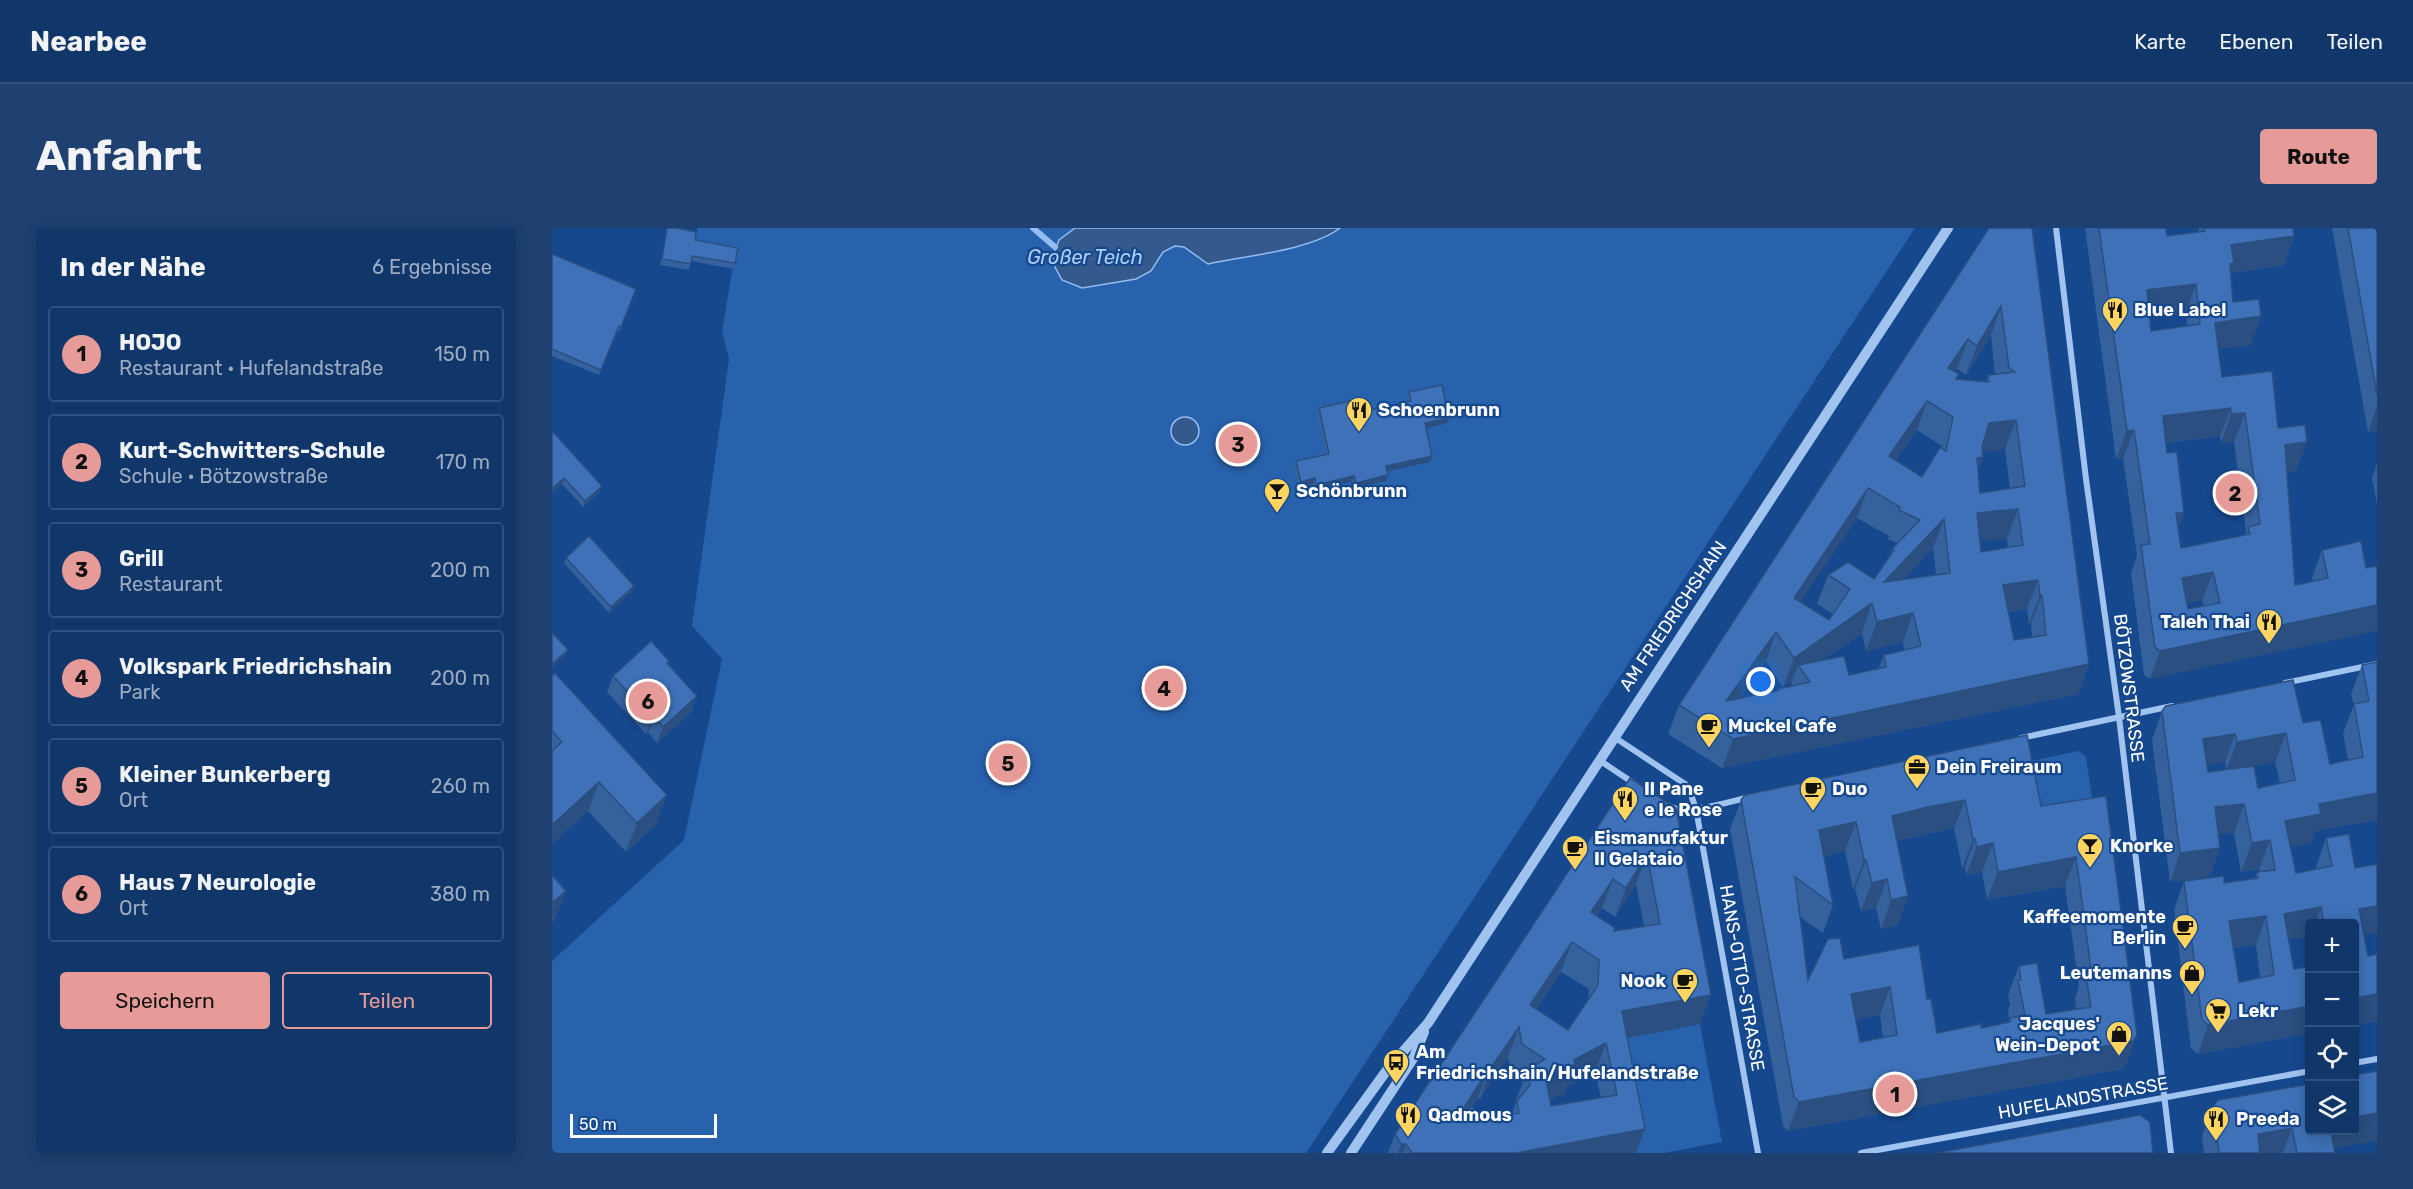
<!DOCTYPE html>
<html lang="de">
<head>
<meta charset="utf-8">
<style>
  body { margin:0; font-family:Rubik,sans-serif; background:#1e4172; color:#f1f3f6 }
  .controls { position:absolute; right:18px; bottom:18px; display:grid; overflow:hidden; border-radius:6px; box-shadow:0 3px 15px #0003 }
  .controls button { width:54px; height:54px; display:grid; place-items:center; padding:0; border:0; border-bottom:2px solid #30507e; background:#10366a; color:#f1f3f6; font:30px sans-serif }
  .scale { position:absolute; left:18px; bottom:15px; width:147px; box-sizing:border-box; padding-left:6px; border:3px solid #fff; border-top:0; font-size:16px; line-height:21px; white-space:nowrap; color:#fff; -webkit-text-stroke:4px #16488e; paint-order:stroke }
  .you { position:absolute; left:1209px; top:454px; width:21px; height:21px; margin:-15px; border:4px solid #fff; border-radius:50%; background:#1a73e8; box-shadow:0 0 0 9px #1a73e833 }
  .badge { display:grid; place-items:center; width:39px; height:39px; border-radius:50%; background:#e69b98; color:#111; font-size:20px; font-weight:700 }
  .pin { position:absolute; translate:-50% -50%; border:3px solid #fff; box-shadow:0 2px 6px #0006 }
  .list { margin:0; padding:0; list-style:none }
  h2 { display:flex; justify-content:space-between; align-items:center; height:78px; margin:0; padding:0 24px; font-size:26px }
  h2 small { font-size:20px; font-weight:400; color:#9cabc1 }
  .list li { display:grid; grid-template-columns:39px 1fr auto; gap:18px; align-items:center; box-sizing:border-box; height:96px; margin:0 12px 12px; padding:0 12px; border:2px solid #30507e; border-radius:6px }
  .list b { display:block; font-size:22px; white-space:nowrap }
  .list p { margin:0; font-size:20px; white-space:nowrap; color:#9cabc1 }
  .list em { font-size:20px; font-style:normal; color:#9cabc1 }
  .actions { display:flex; gap:12px; padding:18px 24px }
  .actions a { flex:1; padding:14px 0; border:2px solid #e69b98; border-radius:6px; text-align:center; font-size:21px; color:#e69b98 }
  .actions .main { background:#e69b98; color:#111 }
  .icon { flex:none; width:33px; height:33px; fill:none; stroke:currentColor; stroke-width:2; stroke-linecap:round; stroke-linejoin:round }
  .map { position:relative; flex:none; width:1825px; height:925px; overflow:hidden; border-radius:6px }
  header { display:flex; align-items:center; gap:36px; box-sizing:border-box; height:84px; padding:0 30px; background:#10366a; border-bottom:2px solid #30507e }
  header strong { font-size:28px }
  nav { display:flex; gap:33px; margin-inline-start:auto; font-size:21px }
  .intro { display:flex; align-items:center; justify-content:space-between; box-sizing:border-box; height:144px; padding:0 36px }
  h1 { margin:0; font-size:42px }
  .button { padding:15px 27px; border-radius:6px; background:#e69b98; color:#111; font-size:21px; font-weight:700 }
  main { display:flex; gap:36px; padding:0 36px }
  aside { flex:1; background:#10366a; border-radius:6px; box-shadow:0 3px 15px #0003 }
  .map>svg:first-child { display:block }
  .green { fill:#2861ac }
  .water { fill:#34598d; stroke:#93bdf2; stroke-width:1.5 }
  .lines { fill:none; stroke-linecap:round; stroke-linejoin:round }
  .stream { stroke:#93bdf2; stroke-width:6 }
  .minor { stroke:#a1c3f0; stroke-width:6 }
  .tertiary { stroke:#a1c3f0; stroke-width:10 }
  .wall { fill:#35619d; fill-rule:evenodd }
  .shaded-wall { fill:#2b4f80 }
  .building { fill:#3e71b7; stroke:#2b4f80; stroke-width:1.5; fill-rule:evenodd }
  .labels { text-anchor:middle; stroke-width:4.5; stroke-linejoin:round; paint-order:stroke }
  .poi-label { font-size:18px; font-weight:bold; fill:#fff; stroke:#16488e; text-anchor:start }
  .street-label { font-size:18px; fill:#fff; stroke:#16488e }
  .water-label { font-size:20px; font-style:italic; fill:#adcdf7; stroke:#16488e }
</style>
</head>
<body>
<header>
<strong>Nearbee</strong>
<nav><a>Karte</a><a>Ebenen</a><a>Teilen</a></nav>
</header>
<div class="intro"><h1>Anfahrt</h1><a class="button">Route</a></div>
<main>
<aside>
<h2>In der Nähe<small>6 Ergebnisse</small></h2>
<ul class="list">
<li><span class="badge">1</span><div><b>HOJO</b><p>Restaurant · Hufelandstraße</p></div><em>150 m</em></li>
<li><span class="badge">2</span><div><b>Kurt-Schwitters-Schule</b><p>Schule · Bötzowstraße</p></div><em>170 m</em></li>
<li><span class="badge">3</span><div><b>Grill</b><p>Restaurant</p></div><em>200 m</em></li>
<li><span class="badge">4</span><div><b>Volkspark Friedrichshain</b><p>Park</p></div><em>200 m</em></li>
<li><span class="badge">5</span><div><b>Kleiner Bunkerberg</b><p>Ort</p></div><em>260 m</em></li>
<li><span class="badge">6</span><div><b>Haus 7 Neurologie</b><p>Ort</p></div><em>380 m</em></li>
</ul>
<div class="actions"><a class="main">Speichern</a><a>Teilen</a></div>
</aside>
<div class="map">
<svg width="1825" height="925" viewBox="0 0 1825 925">
  <rect width="100%" height="100%" fill="#16488e"/>
  <g class="green">
    <path d="M146,0H1363L754,925H0V733L132,612L170,431L140,398L177,131L170,103L183,26L141,18Z"/>
    <path d="M1527,523L1534,529L1544,597L1478,606L1465,536Z"/>
    <path d="M1148,796L1170,914L1112,925H1081L1059,813Z"/>
  </g>
  <g class="water">
    <path d="M523,0H788C760,22 693,28 656,36L632,19L623,18L611,24L599,43L584,51L530,60L510,52L503,39L501,28L507,12Z"/>
    <circle cx="633" cy="203" r="14"/>
  </g>
  <g class="lines">
    <path class="stream" d="M481,0L503,19"/>
    <g class="minor">
      <path d="M1504,0L1534,251L1567,489L1619,925"/>
      <path d="M1733,455L1825,436"/>
      <path d="M1062,509L1136,558L1144,581L1206,925"/>
      <path d="M1469,510L1620,478"/>
      <path d="M1047,532L1083,556"/>
      <path d="M1117,578C1133,588 1179,573 1198,569"/>
      <path d="M1802,835L1825,831"/>
      <path d="M1309,925L1758,843"/>
    </g>
    <g class="tertiary">
      <path d="M775,925L835,842L876,795L1396,0"/>
      <path d="M799,925L862,829L872,804"/>
    </g>
  </g>
  <g class="wall">
    <path d="M115,0L143,12L183,35L181,41L139,33L137,42L108,37Z"/>
    <path d="M1437,0L1537,436L1526,466L1170,540L1116,506L1127,477ZM1439,107L1443,146L1436,147L1434,153L1405,151L1403,144L1405,141L1414,147ZM1365,202L1390,218V220L1370,249L1343,233ZM1453,221L1458,261L1428,265L1426,243L1431,229V224ZM1305,290L1337,308L1336,311L1345,315L1340,321L1337,329L1322,351L1276,347L1265,376L1281,386L1277,392L1248,374ZM1455,310L1456,320L1429,324L1428,313ZM1381,320L1384,347L1352,351ZM1475,381L1477,396H1479L1480,409L1462,412L1456,384ZM1310,405L1314,423L1351,414L1352,422L1332,427L1326,441L1297,447L1271,432ZM1214,433L1231,459L1240,453L1238,459L1226,461L1225,463L1187,471Z"/>
    <path d="M1533,0H1614L1615,8L1646,4L1647,0H1741L1742,8L1732,37L1679,45L1681,74L1699,117L1666,121L1670,149L1726,200L1755,214L1744,243L1735,244L1743,357L1761,353L1760,350L1770,322L1814,340L1598,451L1592,447L1579,345L1585,328L1571,230L1564,231ZM1634,85L1635,98L1599,103L1597,89ZM1668,208L1669,215L1682,214L1694,303L1693,307L1629,320L1626,301L1632,285L1615,225L1614,215ZM1650,372L1652,378L1636,381L1635,375Z"/>
    <path d="M1780,0H1825V202L1816,204Z"/>
    <path d="M0,26L84,61L67,104L65,103L47,147L0,128Z"/>
    <path d="M857,164L897,190L895,195L874,200L878,234L835,243L834,253L802,260L800,254L762,262L761,256L747,259L742,239L744,233L774,226L765,186L767,180L801,186L856,174L855,170Z"/>
    <path d="M679,202L697,218L695,224L681,227L677,208Z"/>
    <path d="M0,203L48,264L31,279L10,256L0,265Z"/>
    <path d="M1825,236V276L1820,250Z"/>
    <path d="M14,330L82,358L80,363L57,385L12,335Z"/>
    <path d="M117,433L116,436L145,468L139,484L105,515L96,504L94,506L55,464L61,448Z"/>
    <path d="M1825,434V592L1763,603L1759,615L1738,619L1744,645L1764,641V639L1774,610L1812,707L1816,728L1825,726V793L1803,797V696H1758V708L1736,712L1742,741L1758,738V805L1646,826L1639,821L1622,682L1632,653L1672,655L1703,650L1705,644H1708L1707,641L1689,644L1682,605L1667,606L1668,620L1658,648L1618,654L1600,512L1610,483L1751,495L1778,536L1796,532L1791,505L1802,477L1799,466L1810,437ZM1673,534L1674,542L1656,544L1655,537ZM1723,534L1728,555L1706,560L1699,538ZM1704,717L1708,749L1687,754L1682,720Z"/>
    <path d="M0,448L104,597L74,624L36,583L0,616Z"/>
    <path d="M1475,507L1489,578L1554,568L1575,835L1570,841L1236,903L1231,898L1178,601L1189,572ZM1402,600L1410,640L1413,639L1414,647L1430,644L1435,672L1513,658L1527,759L1523,770L1524,781L1494,786L1467,738L1456,767L1458,776L1456,781L1457,790L1456,795L1429,800L1385,805L1375,771L1292,731L1256,752L1248,689L1271,705L1281,677L1272,628L1293,623L1301,661H1303L1309,683L1324,680L1329,701L1346,697L1345,613ZM1328,787L1331,810L1308,814L1304,792Z"/>
    <path d="M1078,550L1148,796L1075,810L1093,901L1084,925H836L843,906ZM1084,656L1092,698L1062,703L1045,688L1050,680L1063,689ZM1009,744L1037,761L1036,772L1016,802L984,782ZM956,829L959,846L971,853L964,872V874L960,887L934,892L920,879L926,870L928,871ZM1043,845L1049,870L999,878L998,872L1005,868L1012,867L1015,859Z"/>
    <path d="M1825,843L1782,921L1783,925H1652L1650,908L1661,878Z"/>
  </g>
  <g class="shaded-wall">
    <path d="M1742,8L1732,37L1678,45L1672,63L1679,17Z"/>
    <path d="M1644,56L1634,85L1585,90L1595,62Z"/>
    <path d="M1449,78L1439,107L1414,147L1425,118Z"/>
    <path d="M1709,88L1699,117L1652,123L1663,95Z"/>
    <path d="M1416,111L1405,141L1386,169L1396,140Z"/>
    <path d="M1375,173L1365,202L1326,258L1337,228Z"/>
    <path d="M1825,178V202L1816,204Z"/>
    <path d="M1679,180L1668,208L1601,216L1611,188Z"/>
    <path d="M1693,185L1682,214L1669,215L1679,186Z"/>
    <path d="M897,190L895,195L871,201L873,195Z"/>
    <path d="M1464,192L1453,221L1426,225L1437,195Z"/>
    <path d="M1582,202L1571,230L1564,231L1575,203Z"/>
    <path d="M1755,214L1744,243L1722,246L1733,217Z"/>
    <path d="M697,218L695,224L681,227L683,221Z"/>
    <path d="M880,228L878,234L832,244L834,238Z"/>
    <path d="M1431,229L1421,258L1425,230Z"/>
    <path d="M836,247L834,253L802,260L804,255Z"/>
    <path d="M802,248L800,254L762,262L764,257Z"/>
    <path d="M12,250L10,256L0,265V261Z"/>
    <path d="M763,250L761,256L747,259L749,254Z"/>
    <path d="M50,258L48,264L31,279L33,273Z"/>
    <path d="M1316,260L1305,290L1231,399L1242,370Z"/>
    <path d="M1466,281L1455,310L1415,315L1425,285Z"/>
    <path d="M1624,285H1632L1622,313Z"/>
    <path d="M1392,291L1381,320L1321,383L1332,354Z"/>
    <path d="M1661,344L1650,372L1620,378L1630,350Z"/>
    <path d="M1486,352L1475,381L1440,386L1451,357Z"/>
    <path d="M82,358L80,363L57,385L59,379Z"/>
    <path d="M1488,367H1490L1479,396H1477Z"/>
    <path d="M1320,375L1310,405L1252,445L1246,437L1240,453L1231,459L1242,430Z"/>
    <path d="M1825,377V403L1598,451L1608,423Z"/>
    <path d="M1361,385L1351,414L1314,423L1325,394Z"/>
    <path d="M1224,404L1214,433L1164,502L1174,473Z"/>
    <path d="M16,422L14,427L0,440V436Z"/>
    <path d="M1537,436L1526,466L1170,540L1181,511Z"/>
    <path d="M145,468L139,484L105,515L111,499Z"/>
    <path d="M102,488L96,504L94,506L100,490Z"/>
    <path d="M1734,505L1723,534L1674,543L1685,514Z"/>
    <path d="M1683,506L1673,534L1640,540L1651,511Z"/>
    <path d="M47,554L36,583L0,616V597Z"/>
    <path d="M1825,565V592L1763,603L1759,615L1723,622L1733,593L1767,576Z"/>
    <path d="M115,567L104,597L74,624L85,595Z"/>
    <path d="M1413,572L1402,600L1366,608L1329,616L1340,588L1376,579Z"/>
    <path d="M1692,576L1682,605L1652,608L1663,579Z"/>
    <path d="M1304,594L1293,623L1257,631L1267,602Z"/>
    <path d="M1421,611H1423L1413,639L1410,640Z"/>
    <path d="M1718,612L1707,641L1689,644L1700,615Z"/>
    <path d="M1441,615L1430,644L1414,647L1425,619Z"/>
    <path d="M1668,620L1658,648L1618,654L1628,625Z"/>
    <path d="M1095,626L1084,656L1063,689L1074,660Z"/>
    <path d="M1524,629L1513,658L1435,672L1446,644Z"/>
    <path d="M1312,632H1314L1303,661H1301Z"/>
    <path d="M1061,651L1050,680L1028,713L1039,684Z"/>
    <path d="M1335,651L1324,680L1309,683L1320,655Z"/>
    <path d="M14,663L3,692L0,695V675Z"/>
    <path d="M1356,668L1346,697L1329,701L1339,672Z"/>
    <path d="M1825,678V705L1803,709L1807,681Z"/>
    <path d="M1769,679L1763,696H1758V708L1721,715L1732,686Z"/>
    <path d="M1714,688L1704,717L1667,722L1677,693Z"/>
    <path d="M1020,714L1009,744L967,807L978,777Z"/>
    <path d="M1338,759L1328,787L1288,795L1299,766Z"/>
    <path d="M1825,766V793L1803,797V770Z"/>
    <path d="M1159,767L1148,796L1059,813L1070,783Z"/>
    <path d="M1758,778V805L1646,826L1656,797Z"/>
    <path d="M967,799L956,829L928,871L938,841Z"/>
    <path d="M1585,807L1575,835L1570,841L1236,903L1247,874Z"/>
    <path d="M1054,815L1043,845L1015,859L1012,867L1005,868L984,882L994,852L1022,832Z"/>
    <path d="M937,840L926,870L897,916L908,886Z"/>
    <path d="M1825,885V913L1766,923L1774,903H1803V889Z"/>
    <path d="M1740,900L1731,925H1699L1706,906Z"/>
    <path d="M1093,901L1084,925H964Z"/>
    <path d="M849,916H854L851,925H846Z"/>
  </g>
  <g class="building">
    <path d="M115,0H124L144,4L143,12L186,20L183,35L140,28L139,36L110,31Z"/>
    <path d="M1437,0H1480L1537,436L1181,511L1127,477ZM1449,78L1457,140L1463,144L1436,147L1437,154L1404,151L1407,146L1396,140L1416,111L1425,118ZM1375,173L1401,189L1394,223L1388,219L1370,249L1337,228ZM1464,192L1473,258L1428,265L1425,230L1431,229L1430,219L1437,195ZM1316,260L1348,279L1347,282L1368,292L1340,321L1342,322L1322,351L1296,334L1276,347L1298,361L1277,392L1242,370ZM1466,281L1471,317L1429,324L1425,285ZM1392,291L1398,345L1332,354ZM1486,352L1488,367H1490L1494,407L1462,412L1451,357ZM1320,375L1325,394L1361,385L1369,418L1332,427L1334,439L1297,447L1292,428L1246,437L1258,454L1226,461V463L1174,473L1224,404L1242,430Z"/>
    <path d="M1547,0H1614L1615,8L1653,3L1652,0H1741L1742,8L1679,17L1682,35L1678,36L1681,74L1707,71L1709,88L1663,95L1670,149L1720,143L1726,200L1753,197L1755,214L1733,217L1743,357L1776,350L1770,322L1809,313L1814,340L1825,338V377L1608,423L1603,419L1589,317L1598,316L1582,202L1575,203ZM1644,56L1648,96L1599,103L1595,62ZM1679,180V186L1693,185L1708,296L1696,299L1698,306L1629,320L1624,285H1632L1625,224L1615,225L1611,188ZM1661,344L1668,375L1636,381L1630,350Z"/>
    <path d="M1796,0H1825V167Z"/>
    <path d="M0,26L84,61L69,99L67,98L49,142L0,121Z"/>
    <path d="M890,157L897,190L873,195L880,228L834,238L836,247L804,255L802,248L764,257L763,250L749,254L744,233L777,226L767,180L798,173L801,186L859,173L857,164Z"/>
    <path d="M693,199L697,218L683,221L679,202Z"/>
    <path d="M0,203L50,258L33,273L12,250L0,261Z"/>
    <path d="M37,308L82,358L59,379L14,330Z"/>
    <path d="M0,404L16,422L0,436Z"/>
    <path d="M99,413L117,433L115,435L145,468L111,499L102,488L100,490L61,448Z"/>
    <path d="M1825,434V565L1767,576L1769,586L1733,593L1744,645L1780,638L1774,610L1797,606L1803,640L1825,636V678L1807,681L1816,728L1825,726V766L1803,770V696H1772L1769,679L1732,686L1742,741L1758,738V778L1656,797L1650,792L1632,653L1672,648V655L1706,650L1705,644L1723,642L1718,612L1700,615L1692,576L1663,579L1668,620L1628,625L1610,483L1614,478L1741,452L1751,495L1767,492L1769,494L1778,536L1811,529L1802,476L1817,473L1810,437ZM1734,505L1743,552L1706,560L1702,538L1656,544L1651,511L1683,506L1685,514ZM1714,688L1722,747L1687,754L1677,693Z"/>
    <path d="M3,445L115,567L85,595L47,554L0,597V523L10,514L0,503V448Z"/>
    <path d="M1475,507L1489,578L1554,568L1585,807L1581,813L1247,874L1242,869L1189,572L1193,567ZM1413,572L1421,611H1423L1425,619L1441,615L1446,644L1524,629L1539,741L1533,742L1539,779L1494,786L1485,735L1467,738L1469,752H1466L1473,787L1458,790V794L1429,800V796L1385,805L1379,771H1375L1367,717L1292,731L1288,710L1276,711L1256,752L1243,649L1281,677L1267,602L1304,594L1312,632H1314L1320,655L1335,651L1339,672L1356,668L1340,588L1376,579ZM1338,759L1345,807L1308,814L1299,766Z"/>
    <path d="M1078,550L1124,580L1159,767L1070,783L1093,901L964,925H860L854,916H849L843,906ZM1095,626L1108,696L1062,703L1063,700L1039,684L1061,651L1074,660ZM1020,714L1047,732L1046,757L1016,802L978,777ZM967,799L970,816L993,831L975,842L978,857L965,873L967,885L934,892L933,886L919,879L908,886L937,840L938,841ZM1054,815L1065,867L999,878L994,852L1015,838L1023,837L1022,832Z"/>
    <path d="M0,647L14,663L0,675Z"/>
    <path d="M1825,843V885L1803,889V847Z"/>
    <path d="M1758,856V903H1779L1783,925H1745L1740,900L1706,906L1708,925H1667L1661,878L1666,872Z"/>
    <path d="M1588,887L1598,894L1601,925H1385Z"/>
  </g>
  <defs>
    <g id="restaurant-pin" transform="scale(1.35)"><path d="M0 17L-7.5 6A9.5 9.5 0 1 1 7.5 6Z" fill="#ffd560" stroke="#16488e"/><path d="M-5-6h1v4h1v-4h1v4h1v-4h1v5L-1.5 .5V6h-2V.5L-5-1ZM5-6V6H3V1.5H1.5Q1.5-4 5-6Z" fill="#111"/></g>
    <g id="bar-pin" transform="scale(1.35)"><path d="M0 17L-7.5 6A9.5 9.5 0 1 1 7.5 6Z" fill="#ffd560" stroke="#16488e"/><path d="M-6-5H6L.8 .8V4.5H3.5V6h-7V4.5H-.8V.8Z" fill="#111"/></g>
    <g id="cafe-pin" transform="scale(1.35)"><path d="M0 17L-7.5 6A9.5 9.5 0 1 1 7.5 6Z" fill="#ffd560" stroke="#16488e"/><path d="M-5.5-4.5H6V0H3Q3 3.5 0 3.5H-2.5Q-5.5 3.5-5.5 0ZM3-3.2v2h1.7v-2ZM-6 4.5H4V6H-6Z" fill="#111"/></g>
    <g id="office-pin" transform="scale(1.35)"><path d="M0 17L-7.5 6A9.5 9.5 0 1 1 7.5 6Z" fill="#ffd560" stroke="#16488e"/><path d="M-6-3h4V-5.5h4V-3h4V5H-6ZM-1-4.5V-3h2v-1.5ZM-6 0V1H6V0Z" fill="#111"/></g>
    <g id="shop-pin" transform="scale(1.35)"><path d="M0 17L-7.5 6A9.5 9.5 0 1 1 7.5 6Z" fill="#ffd560" stroke="#16488e"/><path d="M-5-2.5h2.3a2.7 3.5 0 0 1 5.4 0H5L5.5 6h-11ZM-1.5-2.5h3a1.5 2.3 0 0 0-3 0Z" fill="#111"/></g>
    <g id="supermarket-pin" transform="scale(1.35)"><path d="M0 17L-7.5 6A9.5 9.5 0 1 1 7.5 6Z" fill="#ffd560" stroke="#16488e"/><path d="M-6-5.5h2.5l.6 2H6L4.5 2H-2.5L-4.4-4H-6ZM-1.5 3.2a1.3 1.3 0 1 0 .1 0ZM3 3.2a1.3 1.3 0 1 0 .1 0Z" fill="#111"/></g>
    <g id="bus-pin" transform="scale(1.35)"><path d="M0 17L-7.5 6A9.5 9.5 0 1 1 7.5 6Z" fill="#ffd560" stroke="#16488e"/><path d="M-5-6H5V4H4V6H2V4H-2V6H-4V4H-5ZM-3.5-4V0h7V-4ZM-3.5 1.2v1.5H-2V1.2ZM2 1.2v1.5H3.5V1.2Z" fill="#111"/></g>
  </defs>
  <g fill-rule="evenodd">
    <use href="#restaurant-pin" x="1563" y="82"/>
    <use href="#restaurant-pin" x="807" y="182"/>
    <use href="#bar-pin" x="725" y="263"/>
    <use href="#restaurant-pin" x="1717" y="394"/>
    <use href="#cafe-pin" x="1157" y="498"/>
    <use href="#office-pin" x="1365" y="539"/>
    <use href="#cafe-pin" x="1261" y="561"/>
    <use href="#restaurant-pin" x="1073" y="571"/>
    <use href="#bar-pin" x="1538" y="618"/>
    <use href="#cafe-pin" x="1023" y="620"/>
    <use href="#cafe-pin" x="1633" y="699"/>
    <use href="#shop-pin" x="1640" y="745"/>
    <use href="#cafe-pin" x="1133" y="753"/>
    <use href="#supermarket-pin" x="1666" y="783"/>
    <use href="#shop-pin" x="1567" y="806"/>
    <use href="#bus-pin" x="844" y="834"/>
    <use href="#restaurant-pin" x="856" y="887"/>
    <use href="#restaurant-pin" x="1664" y="891"/>
  </g>
  <g class="labels">
    <g class="poi-label">
      <text x="1582" y="88">Blue Label</text>
      <text x="826" y="188">Schoenbrunn</text>
      <text x="744" y="269">Schönbrunn</text>
      <text x="1698" y="400" text-anchor="end">Taleh Thai</text>
      <text x="1176" y="504">Muckel Cafe</text>
      <text x="1384" y="545">Dein Freiraum</text>
      <text x="1092" y="567">Il Pane<tspan x="1092" dy="21">e le Rose</tspan></text>
      <text x="1280" y="567">Duo</text>
      <text x="1042" y="616">Eismanufaktur<tspan x="1042" dy="21">Il Gelataio</tspan></text>
      <text x="1558" y="624">Knorke</text>
      <text x="1614" y="695" text-anchor="end">Kaffeemomente<tspan x="1614" dy="21">Berlin</tspan></text>
      <text x="1620" y="751" text-anchor="end">Leutemanns</text>
      <text x="1114" y="759" text-anchor="end">Nook</text>
      <text x="1686" y="789">Lekr</text>
      <text x="1548" y="802" text-anchor="end">Jacques'<tspan x="1548" dy="21">Wein-Depot</tspan></text>
      <text x="864" y="830">Am<tspan x="864" dy="21">Friedrichshain/Hufelandstraße</tspan></text>
      <text x="876" y="893">Qadmous</text>
      <text x="1684" y="897">Preeda</text>
    </g>
    <g class="street-label">
      <text transform="translate(1121 388) rotate(-56)" y="6">AM FRIEDRICHSHAIN</text>
      <text transform="translate(1577 460) rotate(83)" y="6">BÖTZOWSTRASSE</text>
      <text transform="translate(1190 750) rotate(80)" y="6">HANS-OTTO-STRASSE</text>
      <text transform="translate(1531 870) rotate(-10)" y="6">HUFELANDSTRASSE</text>
    </g>
    <g class="water-label">
      <text x="533" y="36">Großer Teich</text>
    </g>
  </g>
</svg>
<div class="controls">
<button>+</button>
<button>−</button>
<button><svg class="icon" aria-label="locate" viewBox="0 0 24 24"><circle cx="12" cy="12" r="6"/><path d="M12 2v4M12 18v4M2 12h4M18 12h4"/></svg></button>
<button><svg class="icon" aria-label="layers" viewBox="0 0 24 24"><path d="M12 4l9 5-9 5-9-5zM3 14l9 5 9-5"/></svg></button>
</div>
<div class="scale">50 m</div>
<div class="you"></div>
<div class="pin badge" style="left:1343px;top:866px">1</div>
<div class="pin badge" style="left:1683px;top:265px">2</div>
<div class="pin badge" style="left:686px;top:216px">3</div>
<div class="pin badge" style="left:612px;top:460px">4</div>
<div class="pin badge" style="left:456px;top:535px">5</div>
<div class="pin badge" style="left:96px;top:473px">6</div>
</div>
</main>
</body>
</html>
